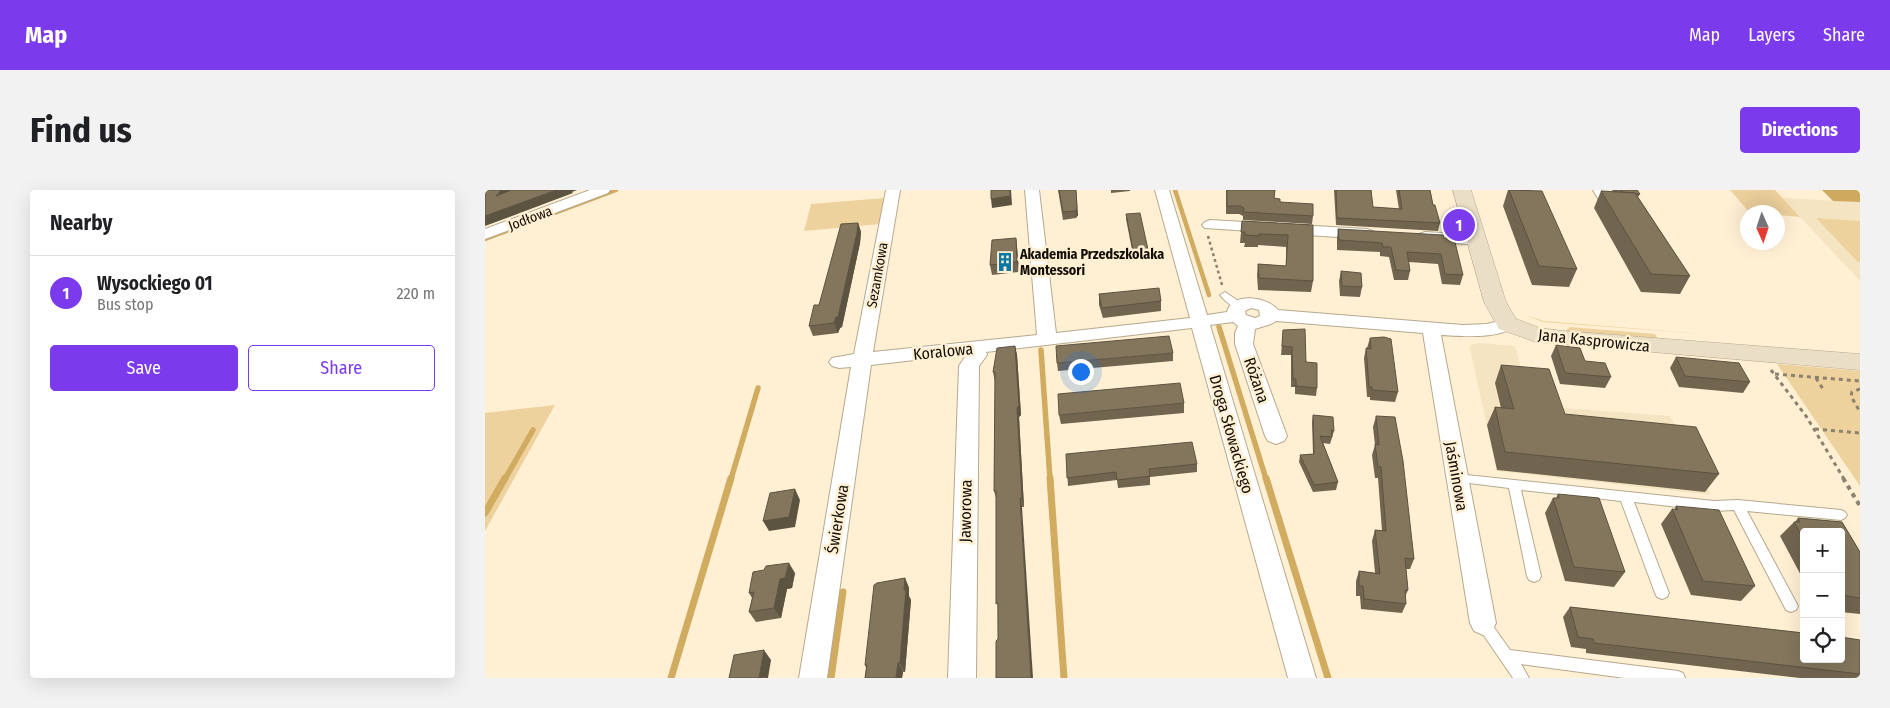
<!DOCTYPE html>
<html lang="en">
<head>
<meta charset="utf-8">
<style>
  body { margin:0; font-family:"Fira Sans Condensed",sans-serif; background:#f2f2f2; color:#202124 }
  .controls { position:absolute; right:15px; bottom:15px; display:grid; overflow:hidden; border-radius:5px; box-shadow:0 5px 20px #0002 }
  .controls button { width:45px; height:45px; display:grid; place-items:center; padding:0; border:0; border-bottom:1px solid #e0e0e0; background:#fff; color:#202124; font:25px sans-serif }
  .compass { position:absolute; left:1255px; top:15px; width:45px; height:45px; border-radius:50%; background:#fff; box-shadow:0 5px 20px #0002; rotate:177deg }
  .you { position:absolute; left:595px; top:181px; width:18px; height:18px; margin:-12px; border:4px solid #fff; border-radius:50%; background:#1a73e8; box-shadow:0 0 0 8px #1a73e833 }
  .badge { display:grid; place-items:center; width:32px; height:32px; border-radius:50%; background:#7c3aed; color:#fff; font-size:16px; font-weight:700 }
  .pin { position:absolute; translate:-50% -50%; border:2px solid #fff; box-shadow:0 1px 5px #0006 }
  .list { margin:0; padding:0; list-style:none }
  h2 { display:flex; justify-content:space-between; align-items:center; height:65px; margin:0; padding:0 20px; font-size:21px }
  h2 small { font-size:16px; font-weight:400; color:#757577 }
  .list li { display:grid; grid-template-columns:32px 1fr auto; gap:15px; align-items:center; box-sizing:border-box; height:75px; padding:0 20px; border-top:1px solid #e0e0e0 }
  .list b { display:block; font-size:19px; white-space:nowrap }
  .list p { margin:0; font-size:16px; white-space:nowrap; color:#757577 }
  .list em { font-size:16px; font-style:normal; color:#757577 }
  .actions { display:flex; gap:10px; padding:15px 20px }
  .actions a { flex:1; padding:11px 0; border:1px solid #7c3aed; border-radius:5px; text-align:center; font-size:18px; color:#7c3aed }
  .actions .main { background:#7c3aed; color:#fff }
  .icon { flex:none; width:28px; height:28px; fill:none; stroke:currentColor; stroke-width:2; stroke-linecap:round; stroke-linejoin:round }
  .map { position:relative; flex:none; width:1375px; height:488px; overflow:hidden; border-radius:5px }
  header { display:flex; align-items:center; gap:30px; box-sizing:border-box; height:70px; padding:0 25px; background:#7c3aed; color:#fff }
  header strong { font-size:24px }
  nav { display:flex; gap:28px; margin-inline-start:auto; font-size:18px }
  .intro { display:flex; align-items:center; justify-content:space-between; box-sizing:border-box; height:120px; padding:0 30px }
  h1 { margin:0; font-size:35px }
  .button { padding:12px 22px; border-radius:5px; background:#7c3aed; color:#fff; font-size:18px; font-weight:700 }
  main { display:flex; gap:30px; padding:0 30px }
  aside { flex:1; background:#fff; border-radius:5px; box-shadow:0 5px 20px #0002 }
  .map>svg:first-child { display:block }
  .built { fill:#f5e4c1 }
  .green { fill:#eed29d }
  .forest { fill:#cea95e }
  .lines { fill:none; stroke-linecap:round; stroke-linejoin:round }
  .stream-far2 { stroke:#d0ab60; stroke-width:4.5 }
  .stream-far1 { stroke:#d0ab60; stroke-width:5.5 }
  .stream { stroke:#d0ab60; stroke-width:7 }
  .lane-casing { stroke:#b6a98e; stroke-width:2 }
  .street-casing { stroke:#b6a98e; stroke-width:2 }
  .secondary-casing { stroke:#b6a98e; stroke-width:1 }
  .path-far2 { stroke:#8b816e; stroke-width:2.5; stroke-dasharray:3 3; stroke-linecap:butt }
  .path-far1 { stroke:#8b816e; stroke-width:3; stroke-dasharray:4 4; stroke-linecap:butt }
  .path { stroke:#8b816e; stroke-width:4; stroke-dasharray:4.5 4.5; stroke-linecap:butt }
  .lane { fill:#fff; fill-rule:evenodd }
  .street { fill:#fff; fill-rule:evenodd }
  .secondary { fill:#eadec7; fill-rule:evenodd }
  .wall { fill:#716550 }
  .shaded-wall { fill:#5c5341 }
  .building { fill:#83765d; stroke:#5c5341 }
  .labels { text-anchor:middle; stroke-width:5; stroke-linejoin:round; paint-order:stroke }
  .far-street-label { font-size:14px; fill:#130e05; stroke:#fff0d4 }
  .far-poi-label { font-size:14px; font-weight:bold; fill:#130e05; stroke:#fff0d4; text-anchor:start }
  .street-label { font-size:16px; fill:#130e05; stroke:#fff0d4 }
</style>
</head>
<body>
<header>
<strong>Map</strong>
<nav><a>Map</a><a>Layers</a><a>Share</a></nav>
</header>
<div class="intro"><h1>Find us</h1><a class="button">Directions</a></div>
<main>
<aside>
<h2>Nearby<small></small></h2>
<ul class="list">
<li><span class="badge">1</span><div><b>Wysockiego 01</b><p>Bus stop</p></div><em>220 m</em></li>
</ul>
<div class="actions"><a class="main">Save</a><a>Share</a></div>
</aside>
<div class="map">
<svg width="1375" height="488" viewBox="0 0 1375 488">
  <rect width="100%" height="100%" fill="#fff0d4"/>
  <g class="built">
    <path d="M1298,8L1375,12V91L1315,27Z"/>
    <path d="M994,153L1030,156L1041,195L1065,217L1185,226L1226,305L1012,281L985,159L986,155Z"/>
  </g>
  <g class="green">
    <path d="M1245,0H1290L1315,27L1293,25L1292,22H1264Z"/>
    <path d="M399,8L395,34L319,41L326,14Z"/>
    <path d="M1331,28L1375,31V72H1373Z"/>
    <path d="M1036,124L1059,131L1231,145L1058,132Z"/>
    <path d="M1085,137L1170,144L1174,151L1083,144L1081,140Z"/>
    <path d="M1292,174L1375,181V296Z"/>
    <path d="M70,215L0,341V223Z"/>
  </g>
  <path class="forest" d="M1337,0H1375V12L1348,11Z"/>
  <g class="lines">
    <g class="stream-far2">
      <path d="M690,0L724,105"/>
      <path d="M0,49L131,0"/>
    </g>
    <g class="stream-far1">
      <path d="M734,137L781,289"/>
      <path d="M556,160L565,289"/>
      <path d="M20,289L48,240"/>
      <path d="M246,289L273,198"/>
    </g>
    <g class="stream">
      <path d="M565,288L579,488"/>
      <path d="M781,288L843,488"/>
      <path d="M0,323L20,288"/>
      <path d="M186,488L246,288"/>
      <path d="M346,488L358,402"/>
    </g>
    <g class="lane-casing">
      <g id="lane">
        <path d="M1108,0H1116L1124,13L1123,15H1117Z"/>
        <path d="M740,102L758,114V118C749,120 741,112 735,105Z"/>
        <path d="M972,284L1229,311L1253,310L1356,320L1360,322L1362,325L1360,328L1356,330L1262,321L1313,416L1311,420L1306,422L1301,420L1249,320L1229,321L1149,312L1184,403L1182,407L1177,409L1172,407L1170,403L1136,311L1036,300L1056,386L1054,390L1049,392L1044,390L1042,386L1024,298L968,291L966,288L968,285Z"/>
        <path d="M998,427L1003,429L1025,460L1193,481L1198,483L1200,488H1140L1036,474L1044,488H1028L993,437L991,433L993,429Z"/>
      </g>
    </g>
    <g class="street-casing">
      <g id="street">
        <path d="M105,0H125L123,3L0,49V39Z"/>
        <path d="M401,0H415L388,162L552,145L540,0H554L571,143L705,128L670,0H684L722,125L742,122C747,101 783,107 793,120L978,135L1002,134L1022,129L1028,130L1031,134C1020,150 974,146 956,145L1011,433L1007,441L998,445L989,441L985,433L938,143L791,131L786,134L770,139L768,154L802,246L799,251L791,254L783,251L780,246L750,154V143L753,136L748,132L725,135L831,488H803L707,138L501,162L502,165L494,176L491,488H463L474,176L482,164L386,175L342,488H314L366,177L354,178L347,176L344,172L347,168L369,164ZM766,118L774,120L775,126L770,128L761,125L760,121Z"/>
        <path d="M725,30L882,39L888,41L890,44L888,47L882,49L720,38L717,35L720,32Z"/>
        <path d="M940,42L992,45L998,47L1000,50L998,53L992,55L934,50L932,47L934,44Z"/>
      </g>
    </g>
    <g class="secondary-casing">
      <path id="secondary" d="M968,0H986L1021,112L1031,129L1055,138L1079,141L1375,164V180L1051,152L1014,139L999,112Z"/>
    </g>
    <path class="path-far2" d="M723,46L737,95"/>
    <g class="path-far1">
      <path d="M1286,180L1321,226L1359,289"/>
      <path d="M1290,184L1375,191"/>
      <path d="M1331,188L1338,199"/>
      <path d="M1375,199L1367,202L1366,206L1375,222"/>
      <path d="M1330,239L1375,243"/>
    </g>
    <path class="path" d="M1358,288L1375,316"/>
    <use href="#lane" class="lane"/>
    <use href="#street" class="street"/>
    <use href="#secondary" class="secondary"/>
  </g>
  <g class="wall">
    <path d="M573,0H591L593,25L591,28L578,30Z"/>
    <path d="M626,0H645V1L626,3Z"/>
    <path d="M741,0H790L789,8L795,12L828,26L827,34L758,30V26L754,24H741Z"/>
    <path d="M849,0H886L888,17L914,19L911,0H945L948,15L955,33L953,41L851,35Z"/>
    <path d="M1023,0H1044L1092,79L1084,97L1047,95L1018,16Z"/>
    <path d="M1127,0H1152L1155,4L1153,7L1205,86L1195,104L1156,102L1109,18L1116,1L1128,2Z"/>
    <path d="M641,24L664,64V69L649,70L641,29Z"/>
    <path d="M757,31L828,35V91L826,102L773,100L772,85L773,74L801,76V57L773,55V57H759L760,53H755Z"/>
    <path d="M373,33L376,42L375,53L357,137L355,138L353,143L328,146L324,136L334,115Z"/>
    <path d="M853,39L959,48L978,85L975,95L957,94L953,74L924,72L925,81L923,90H909L904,67L895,66V62L852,60V48Z"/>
    <path d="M531,48L532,57L534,82L507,85L505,75Z"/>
    <path d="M856,81L877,97L875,107L855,106L854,91Z"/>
    <path d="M614,104L676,111V121L618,128L614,115Z"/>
    <path d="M798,140L821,172L832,198L831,206L810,204V197H806V165H796Z"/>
    <path d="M885,148L913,202L910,212L885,210V207H882L879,168L881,158H882Z"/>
    <path d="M1071,155L1100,171L1126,187L1120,198L1075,194L1066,166Z"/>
    <path d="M530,156L532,165L536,225L534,227L539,317H537L513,449L511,308L509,301L510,192L508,182Z"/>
    <path d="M688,163V171L573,181L572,173Z"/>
    <path d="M1191,167L1265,192L1258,203L1194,197L1185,178Z"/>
    <path d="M1016,175L1080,224L1234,284L1220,302L1012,280L1002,235L1010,217L1016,218L1010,193Z"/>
    <path d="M699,213V223L576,234L574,225Z"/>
    <path d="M828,225L849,241L845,254L838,253L853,292L851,300L828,302L814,272L815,265L828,264L827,232Z"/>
    <path d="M891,226L929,369L925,379H921L923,400L920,407L921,414L917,423L876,419L875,406H871V391L874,381L890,383L887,351L890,340L897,341L893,288H890L887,265L890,255L888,237Z"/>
    <path d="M581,264L712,274V282L665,287V295L633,298L632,290L583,296Z"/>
    <path d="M1073,304L1140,382L1129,397L1080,391L1060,323L1068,308H1071Z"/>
    <path d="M1191,316L1270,396L1256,411L1206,405L1176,334L1187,319L1189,320Z"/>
    <path d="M1313,328L1357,332L1375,362V424L1356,422V342H1319V391L1295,346L1309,332H1310Z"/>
    <path d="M310,383L307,398L302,399L296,428L271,432L264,422L267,408L264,403Z"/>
    <path d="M420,388L424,398V406L426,410L420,482H418L417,488H380L381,478L380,475Z"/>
    <path d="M1085,417L1375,450V488H1315L1101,463V459L1086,457L1078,427Z"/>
  </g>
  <g class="shaded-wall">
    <path d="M16,0H29L11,6Z"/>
    <path d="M71,0H92L87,2L88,3L0,36V26Z"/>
    <path d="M525,0H526L527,15L507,18L506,9Z"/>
    <path d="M592,17L593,25L591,28V21Z"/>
    <path d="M373,33L376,42L375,53L357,137L355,138L353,143L349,133Z"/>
    <path d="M531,48L532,57L534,82L532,72Z"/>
    <path d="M530,156L532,165L536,225L534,227L539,317L537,308L532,218Z"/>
    <path d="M310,299L315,310L310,337L284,341L278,331Z"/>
    <path d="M535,308L537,317L548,488H546Z"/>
    <path d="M304,373L310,383L307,398L302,399L296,428L289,418L295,389Z"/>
    <path d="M420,388L424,398V406L426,410L420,482L415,473Z"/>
    <path d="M279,460L286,470L283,488H274Z"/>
    <path d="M413,473L418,482L417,488H411Z"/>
  </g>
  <g class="building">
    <path d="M0,0H16L11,6L26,0H71L0,26Z"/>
    <path d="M506,0H525V6L506,9Z"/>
    <path d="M574,0H591L592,17L591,21L578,22Z"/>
    <path d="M742,0H790L789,8L795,9V12L828,14V26L758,22L759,18L755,16H742Z"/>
    <path d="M851,0H886L888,17L917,19L914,0H945L948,15H950L955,33L852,28Z"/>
    <path d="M1024,0L1057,1L1092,79L1054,76Z"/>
    <path d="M1136,0H1152L1155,4H1151L1150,3L1137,2Z"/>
    <path d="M1116,1L1150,3L1205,86L1166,84Z"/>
    <path d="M655,23L664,64L649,65L641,24Z"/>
    <path d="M757,31L828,35V91L774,88L773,74L801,76L803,45L774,44V46L760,45V42H756Z"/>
    <path d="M373,33L372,43L353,127H351L349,133L324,136L329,115H334L356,34Z"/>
    <path d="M853,39L958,45L959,48H969L978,85L960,84L956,64L922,62L925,81L911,80L906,57H898L897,53L854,50Z"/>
    <path d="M531,48L532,72L505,75L507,50Z"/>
    <path d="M856,81L876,83L877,97L857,96Z"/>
    <path d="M674,98L676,111L617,118L614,104Z"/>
    <path d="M820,139L821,172L832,173V198L811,196V189H808L807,157L797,156L798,140Z"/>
    <path d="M684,146L688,163L572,173L571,156Z"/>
    <path d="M899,147L906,149L913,202L887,200V197H884L881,158L886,159L885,148Z"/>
    <path d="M1071,155L1095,158L1100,171L1120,173L1126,187L1080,183Z"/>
    <path d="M530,156L534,216L532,218L537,308H535L546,488H511V451L513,449V413L511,414V301H509L510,182H508L512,158Z"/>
    <path d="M1191,167L1254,173L1265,192L1200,186Z"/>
    <path d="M1016,175L1064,179L1080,224L1211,237L1234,284L1020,262L1010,217L1029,219Z"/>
    <path d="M695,193L699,213L574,225L573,204Z"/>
    <path d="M828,225L848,227L849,241L846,240L847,247L835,246L853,292L829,295L815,265L829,264Z"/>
    <path d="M891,226L910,227L918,271L929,369L920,368L923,400H920L921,414L879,409L878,396H874V381L895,384L890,340L901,341L896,277H893L890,254L894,255Z"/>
    <path d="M707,252L712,274L664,279L665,286L632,290L631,282L582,288L581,264Z"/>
    <path d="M310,299L304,327L278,331L285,303Z"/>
    <path d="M1073,304L1114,308L1140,382L1089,377L1068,308H1074Z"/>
    <path d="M1191,316L1234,320L1270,396L1218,391L1187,319L1193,320Z"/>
    <path d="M1313,328L1357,332L1375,362V408L1356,405V342H1319V350L1309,332H1315Z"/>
    <path d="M304,373L300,388L295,389L289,418L264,422L269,402L264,403L268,382L279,380L281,376Z"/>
    <path d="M420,388L419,400H421L415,473H413L411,488H380L382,475H380L389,395L392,393Z"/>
    <path d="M1085,417L1319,443V469H1356V447L1375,450V484L1109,453L1108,449L1093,447Z"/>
    <path d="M279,460L274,488L281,486V488H244L249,465Z"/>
  </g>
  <defs>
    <g id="building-bare" transform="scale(1.5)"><path d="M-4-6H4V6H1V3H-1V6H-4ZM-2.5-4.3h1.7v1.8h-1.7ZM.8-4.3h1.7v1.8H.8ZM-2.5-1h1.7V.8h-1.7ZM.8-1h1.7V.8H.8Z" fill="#0c77a2" stroke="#fff0d4" stroke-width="2.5" paint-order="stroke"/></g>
  </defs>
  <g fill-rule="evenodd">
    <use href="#building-bare" x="520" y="72"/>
  </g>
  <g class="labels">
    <g class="far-street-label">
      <text transform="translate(45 28) rotate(-21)" y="5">Jodłowa</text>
      <text transform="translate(392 85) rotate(-80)" y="5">Sezamkowa</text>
    </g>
    <g class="far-poi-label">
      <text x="535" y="69">Akademia Przedszkolaka<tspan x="535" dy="16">Montessori</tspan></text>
    </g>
    <g class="street-label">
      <text transform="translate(1109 150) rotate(6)" y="6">Jana Kasprowicza</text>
      <text transform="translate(458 161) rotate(-6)" y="6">Koralowa</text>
      <text transform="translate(772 190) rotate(71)" y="6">Różana</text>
      <text transform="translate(747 244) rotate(74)" y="6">Droga Słowackiego</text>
      <text transform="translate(972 286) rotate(80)" y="6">Jaśminowa</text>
      <text transform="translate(480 321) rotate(-89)" y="6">Jaworowa</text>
      <text transform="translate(352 329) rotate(-81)" y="6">Świerkowa</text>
    </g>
  </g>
</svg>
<div class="controls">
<button>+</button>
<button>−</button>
<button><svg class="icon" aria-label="locate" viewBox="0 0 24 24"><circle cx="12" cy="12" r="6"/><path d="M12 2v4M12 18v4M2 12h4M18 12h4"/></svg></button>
</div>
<svg class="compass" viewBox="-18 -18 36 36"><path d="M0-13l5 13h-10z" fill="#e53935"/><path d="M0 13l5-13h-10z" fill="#757577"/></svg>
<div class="you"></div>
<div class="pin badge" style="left:974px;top:35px">1</div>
</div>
</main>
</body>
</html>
